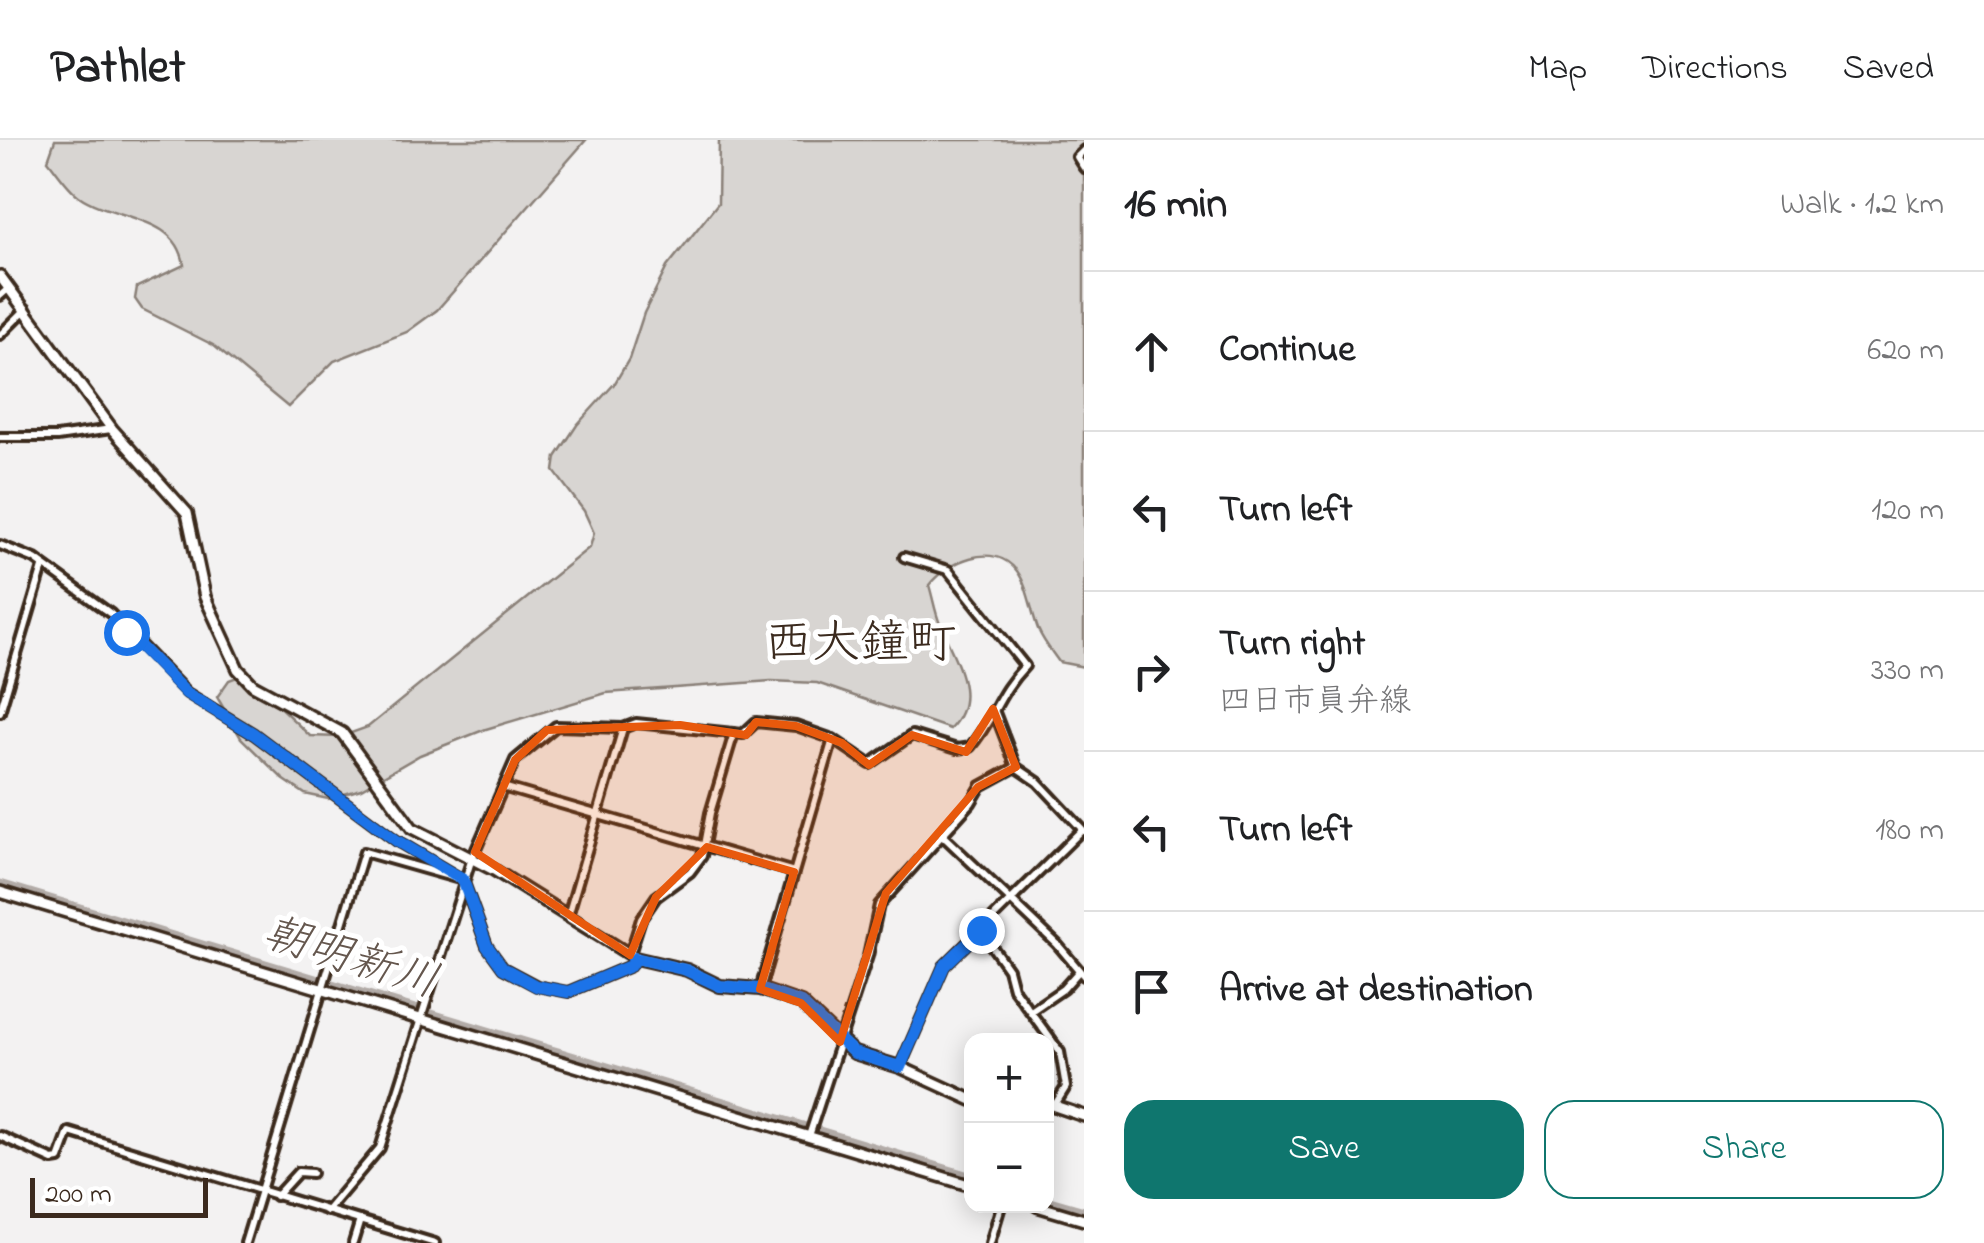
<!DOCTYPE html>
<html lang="en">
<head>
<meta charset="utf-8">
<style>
  body { margin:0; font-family:"Indie Flower","Klee One",sans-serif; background:#f2f2f2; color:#202124 }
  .controls { position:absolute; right:30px; bottom:30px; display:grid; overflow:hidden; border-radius:20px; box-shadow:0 5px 25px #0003 }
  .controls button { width:90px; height:90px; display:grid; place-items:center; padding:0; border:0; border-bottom:2px solid #e0e0e0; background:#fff; color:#202124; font:50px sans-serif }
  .scale { position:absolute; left:30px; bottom:25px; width:178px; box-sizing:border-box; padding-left:10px; border:5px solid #3b2a1e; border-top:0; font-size:28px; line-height:35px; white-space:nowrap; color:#3b2a1e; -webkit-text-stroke:8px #fff; paint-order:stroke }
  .stop { position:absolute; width:30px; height:30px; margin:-22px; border:8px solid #1a73e8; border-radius:50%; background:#fff }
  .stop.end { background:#1a73e8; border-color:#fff; box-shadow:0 2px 10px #0008 }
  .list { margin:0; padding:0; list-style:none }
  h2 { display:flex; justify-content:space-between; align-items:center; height:130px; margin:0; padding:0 40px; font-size:42px }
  h2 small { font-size:32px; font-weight:400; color:#757577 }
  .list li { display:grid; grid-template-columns:65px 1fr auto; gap:30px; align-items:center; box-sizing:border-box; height:160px; padding:0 40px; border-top:2px solid #e0e0e0 }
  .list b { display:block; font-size:38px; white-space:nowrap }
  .list p { margin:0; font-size:32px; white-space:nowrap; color:#757577 }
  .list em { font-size:32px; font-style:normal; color:#757577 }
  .actions { display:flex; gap:20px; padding:30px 40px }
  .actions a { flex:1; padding:22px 0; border:2px solid #0f766e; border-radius:30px; text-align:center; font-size:35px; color:#0f766e }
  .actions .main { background:#0f766e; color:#fff }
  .icon { flex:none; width:55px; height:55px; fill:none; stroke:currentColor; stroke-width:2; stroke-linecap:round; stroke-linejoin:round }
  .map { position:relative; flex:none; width:1084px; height:1103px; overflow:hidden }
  header { display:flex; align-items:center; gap:60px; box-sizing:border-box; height:140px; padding:0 50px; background:#fff; border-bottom:2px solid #e0e0e0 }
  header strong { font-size:48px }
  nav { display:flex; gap:55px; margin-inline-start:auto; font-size:35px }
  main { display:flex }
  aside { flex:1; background:#fff }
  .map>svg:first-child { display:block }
  .green { fill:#d8d5d2; stroke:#8a8078; stroke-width:2.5 }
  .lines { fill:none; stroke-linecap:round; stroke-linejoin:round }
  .river { stroke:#b2aba7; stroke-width:11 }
  .street-casing { stroke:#3b2a1e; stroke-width:14 }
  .secondary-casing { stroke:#3b2a1e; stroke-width:16 }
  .primary-casing { stroke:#3b2a1e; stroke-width:16 }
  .street { stroke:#fff; stroke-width:6 }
  .secondary { stroke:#fff; stroke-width:9 }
  .primary { stroke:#fff; stroke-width:9 }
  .route { stroke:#1a73e8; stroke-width:12 }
  .marked { fill:#e8590c; fill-opacity:0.2; stroke:#e8590c; stroke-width:8; stroke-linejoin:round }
  .labels { text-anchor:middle; stroke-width:10; stroke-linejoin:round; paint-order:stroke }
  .water-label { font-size:45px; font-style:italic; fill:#65574e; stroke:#fff }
  .quarter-label { font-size:48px; fill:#3b2a1e; stroke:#fff }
</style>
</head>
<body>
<header>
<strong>Pathlet</strong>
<nav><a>Map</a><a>Directions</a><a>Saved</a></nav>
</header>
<main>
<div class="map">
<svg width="1084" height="1103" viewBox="0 0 1084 1103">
  <rect width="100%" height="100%" fill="#f3f2f2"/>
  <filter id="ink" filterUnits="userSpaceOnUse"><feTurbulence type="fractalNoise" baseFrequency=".01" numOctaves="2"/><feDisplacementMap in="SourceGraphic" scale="20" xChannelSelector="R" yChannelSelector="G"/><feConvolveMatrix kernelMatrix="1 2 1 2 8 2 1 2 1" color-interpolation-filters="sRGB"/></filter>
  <g filter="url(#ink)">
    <g class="green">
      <path d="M55,0H586L437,170L407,192L334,221L288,267L213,205L142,169L135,159L137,147L184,125C177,74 113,80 79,56C67,47 57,31 48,20Z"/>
      <path d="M719,0H1084V527L1059,522C1052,512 1043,501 1038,489C1031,471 1028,446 1017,431C993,400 947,422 929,445C933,458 935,472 940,484C953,519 982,556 950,589L817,543L771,541L606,553L486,589L420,615L361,649L328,659L305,654L283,639L241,598L217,557L229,540L245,534L310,596L340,597L368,587L590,407L594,393L584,371L554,331L556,317L577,285L615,243L629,219L644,173L667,127L718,63Z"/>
    </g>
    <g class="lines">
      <g class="river">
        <path d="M0,745L972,1038"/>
        <path d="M1046,1061L1084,1072"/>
      </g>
      <g class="street-casing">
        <g id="street">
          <path d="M1084,10L1077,17L1084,28"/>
          <path d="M0,156L9,148"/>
          <path d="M0,195L26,169"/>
          <path d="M0,297H57L111,289"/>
          <path d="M0,405L35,419L111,474L187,553L254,594L397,701L463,740L487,806L503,828L537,846L568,852L630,826L635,818"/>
          <path d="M994,570L1016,627L1038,642L1084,691"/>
          <path d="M0,572L43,427"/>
          <path d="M506,648L794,732"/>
          <path d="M941,694L1057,804L1084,836"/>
          <path d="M474,714L515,620L556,586L623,588L636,583L743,594L756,582L796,586L833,599L870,624L912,595L957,609L970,607C995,578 997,555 1025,526L948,430L904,417"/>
          <path d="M568,776L623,588"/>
          <path d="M981,791L1008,829L1013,848L1060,912L1066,947L1056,963"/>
          <path d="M630,814L641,779L656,757L690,732L702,716L710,673L734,593"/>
          <path d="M760,849L833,599"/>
          <path d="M1031,871L1063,849L1079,831"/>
          <path d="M900,927L944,826L1082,690"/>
          <path d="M0,996L53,1020L59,1019L69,992L435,1103"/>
          <path d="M809,996L868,816L879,765L971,663L981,646L1016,627"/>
          <path d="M276,1056L298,1032L312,1033"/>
          <path d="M327,1071L380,1008L471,721"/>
          <path d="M245,1103L364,712L463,740"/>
          <path d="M353,1103L360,1080"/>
          <path d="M990,1103L1001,1066"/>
        </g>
      </g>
      <g class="secondary-casing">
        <g id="secondary">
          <path d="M0,752L972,1046"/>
          <path d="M1037,1066L1084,1080"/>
        </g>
      </g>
      <g class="primary-casing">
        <g id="primary">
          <path d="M0,136L112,289L187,373L205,457L238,529L253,545L342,593L412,688L494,730L635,818L687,830L720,846L760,849L801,863L854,913L900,927L972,960"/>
          <path d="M1046,963L1084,976"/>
        </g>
      </g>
      <use href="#street" class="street"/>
      <use href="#secondary" class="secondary"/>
      <use href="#primary" class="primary"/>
    </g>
  </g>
  <g class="lines" filter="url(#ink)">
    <path class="route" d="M126,492L186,553L254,594L397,701L463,740L487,806L503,828L536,846L568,852L630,826L635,818L686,830L720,846L760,849L801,863L854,913L900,927L944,826L981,790"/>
  </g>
  <path class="marked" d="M993,569L1016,627L978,647L886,753L840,902L801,863L760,849L794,732L707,707L656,757L630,815L475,712L515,620L547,590L680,585L746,595L756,582L796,586L842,603L869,625L912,595L966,612Z"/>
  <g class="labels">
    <g class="water-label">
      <text transform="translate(352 815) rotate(17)" y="16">朝明新川</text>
    </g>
    <g class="quarter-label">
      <text x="860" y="517">西大鐘町</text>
    </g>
  </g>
</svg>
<div class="controls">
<button>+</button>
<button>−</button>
</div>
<div class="scale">200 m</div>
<div class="stop" style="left:126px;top:492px"></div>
<div class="stop end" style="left:981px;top:790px"></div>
</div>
<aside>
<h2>16 min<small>Walk · 1.2 km</small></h2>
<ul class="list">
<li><svg class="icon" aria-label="ahead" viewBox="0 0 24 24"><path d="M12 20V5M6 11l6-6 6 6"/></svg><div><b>Continue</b></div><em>620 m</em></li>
<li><svg class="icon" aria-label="left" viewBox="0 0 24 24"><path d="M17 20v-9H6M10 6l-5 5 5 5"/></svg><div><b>Turn left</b></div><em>120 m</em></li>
<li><svg class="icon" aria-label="right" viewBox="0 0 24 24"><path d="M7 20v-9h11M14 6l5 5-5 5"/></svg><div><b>Turn right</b><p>四日市員弁線</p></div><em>330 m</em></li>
<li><svg class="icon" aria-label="left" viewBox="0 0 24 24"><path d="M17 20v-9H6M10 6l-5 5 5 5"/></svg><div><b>Turn left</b></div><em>180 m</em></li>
<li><svg class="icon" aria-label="arrive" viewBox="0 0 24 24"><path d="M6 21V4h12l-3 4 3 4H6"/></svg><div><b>Arrive at destination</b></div></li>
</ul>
<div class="actions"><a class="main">Save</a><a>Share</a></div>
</aside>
</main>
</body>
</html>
